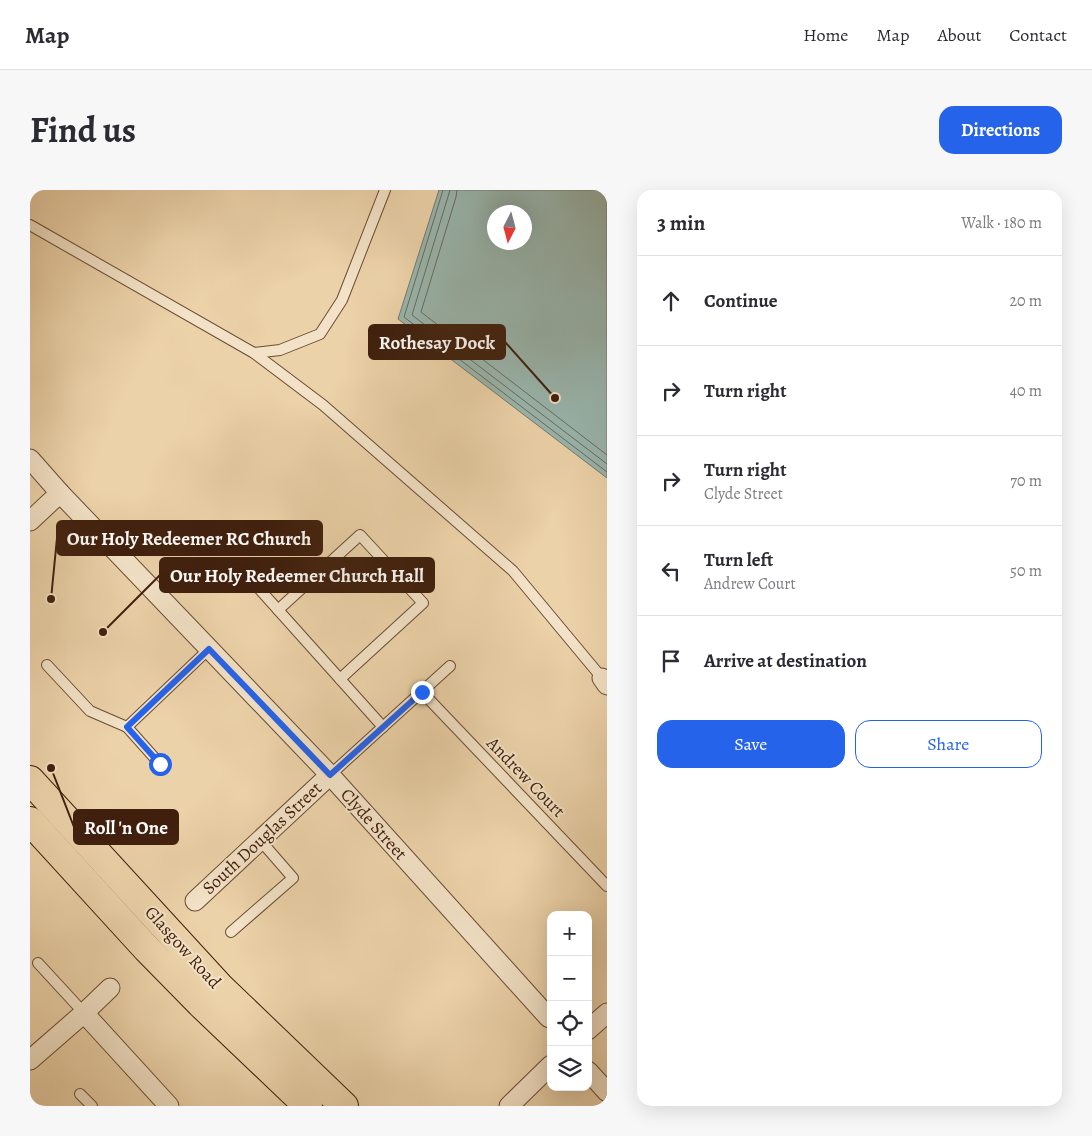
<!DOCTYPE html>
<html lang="en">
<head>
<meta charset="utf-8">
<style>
  body { margin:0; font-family:Alegreya,serif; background:#f7f7f7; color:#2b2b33 }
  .controls { position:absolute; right:15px; bottom:15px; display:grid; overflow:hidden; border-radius:10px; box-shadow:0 5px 20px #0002 }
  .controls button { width:45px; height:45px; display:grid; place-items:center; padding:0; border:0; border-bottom:1px solid #e1e1e2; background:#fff; color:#2b2b33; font:25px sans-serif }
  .compass { position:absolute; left:457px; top:15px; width:45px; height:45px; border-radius:50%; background:#fff; box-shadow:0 5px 20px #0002; rotate:186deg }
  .stop { position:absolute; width:15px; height:15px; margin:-11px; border:4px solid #2563eb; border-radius:50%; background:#fff }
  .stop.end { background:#2563eb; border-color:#fff; box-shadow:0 1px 5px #0008 }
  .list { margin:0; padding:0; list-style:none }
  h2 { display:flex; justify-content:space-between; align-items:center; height:65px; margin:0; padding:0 20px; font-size:21px }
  h2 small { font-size:16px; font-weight:400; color:#7c7c81 }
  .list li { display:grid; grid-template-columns:32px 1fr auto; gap:15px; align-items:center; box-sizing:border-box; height:90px; padding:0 20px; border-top:1px solid #e1e1e2 }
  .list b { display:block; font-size:19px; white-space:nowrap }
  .list p { margin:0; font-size:16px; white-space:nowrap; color:#7c7c81 }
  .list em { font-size:16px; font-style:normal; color:#7c7c81 }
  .actions { display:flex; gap:10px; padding:15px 20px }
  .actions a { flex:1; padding:11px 0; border:1px solid #2563eb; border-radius:15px; text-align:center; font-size:18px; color:#2563eb }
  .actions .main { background:#2563eb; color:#fff }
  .icon { flex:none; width:28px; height:28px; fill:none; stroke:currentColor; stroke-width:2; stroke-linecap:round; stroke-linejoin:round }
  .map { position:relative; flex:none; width:577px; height:916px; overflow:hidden; border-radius:15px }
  header { display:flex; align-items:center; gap:30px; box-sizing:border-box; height:70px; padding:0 25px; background:#fff; border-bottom:1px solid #e1e1e2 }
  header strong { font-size:24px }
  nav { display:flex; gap:28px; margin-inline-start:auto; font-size:18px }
  .intro { display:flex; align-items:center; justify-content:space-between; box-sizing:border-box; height:120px; padding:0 30px }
  h1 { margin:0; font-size:35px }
  .button { padding:12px 22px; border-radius:15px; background:#2563eb; color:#fff; font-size:18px; font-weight:700 }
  main { display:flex; gap:30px; padding:0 30px }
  aside { flex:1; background:#fff; border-radius:15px; box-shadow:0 5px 20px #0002 }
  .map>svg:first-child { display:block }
  .water { fill:#99b6ae; stroke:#757a6e; fill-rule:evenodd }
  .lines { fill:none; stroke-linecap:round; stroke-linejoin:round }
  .shore { stroke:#6c6a5e; stroke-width:1 }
  .service-casing { stroke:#6a4c34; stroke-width:12 }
  .minor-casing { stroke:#6a4c34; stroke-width:21 }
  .primary-casing { stroke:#3f1f0d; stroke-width:30 }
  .service { stroke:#f3e2c7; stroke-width:10 }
  .minor { stroke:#f3e2c7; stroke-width:19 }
  .primary { stroke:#ecd2a9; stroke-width:28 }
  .route { stroke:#2563eb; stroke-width:6 }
  .labels { text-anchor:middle; stroke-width:4; stroke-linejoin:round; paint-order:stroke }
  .street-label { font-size:18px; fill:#3f1f0d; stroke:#f3e2c7 }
  .leader { fill:none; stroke:#3f1f0d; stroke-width:2 }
  .callout-dot { fill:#3f1f0d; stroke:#f3e2c7; stroke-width:2 }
  .callout { fill:#3f1f0d; stroke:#3f1f0d; stroke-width:2 }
  .callout-label { font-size:19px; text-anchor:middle; font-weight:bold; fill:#fff }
</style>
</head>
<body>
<header>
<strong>Map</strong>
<nav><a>Home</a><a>Map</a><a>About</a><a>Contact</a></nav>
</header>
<div class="intro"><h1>Find us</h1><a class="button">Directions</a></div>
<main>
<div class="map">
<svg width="577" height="916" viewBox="0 0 577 916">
  <rect width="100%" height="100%" fill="#ecd2a9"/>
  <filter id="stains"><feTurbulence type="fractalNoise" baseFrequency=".004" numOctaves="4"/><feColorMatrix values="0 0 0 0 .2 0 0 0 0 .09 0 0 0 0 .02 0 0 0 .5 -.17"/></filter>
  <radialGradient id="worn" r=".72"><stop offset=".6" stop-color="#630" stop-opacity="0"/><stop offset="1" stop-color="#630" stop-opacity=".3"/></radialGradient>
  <path class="water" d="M409,0H577V288L368,129ZM464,22H494V52H464Z"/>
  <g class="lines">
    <g class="shore">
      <path d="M413,0L374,127L577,282"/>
      <path d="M420,0L382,125L577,274"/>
      <path d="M427,0L426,7L391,122L577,265"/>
    </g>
    <g class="service-casing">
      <g id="service">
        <path d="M0,35L224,163L250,160L290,144L312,110L355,0"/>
        <path d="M224,163L293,215L483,381L572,488"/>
        <path d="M224,393L353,537"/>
        <path d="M248,420L330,345L393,413L310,489"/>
        <path d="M17,475L60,521L97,537L130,574"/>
        <path d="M392,502L577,696"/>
        <path d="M97,537L179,459"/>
        <path d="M300,585L420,476"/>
        <path d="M201,742L263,688L230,650"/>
        <path d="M8,773L54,823"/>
        <path d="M50,904L62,916"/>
      </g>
    </g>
    <g class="minor-casing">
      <g id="minor">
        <path d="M0,269L30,303L300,585L519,828"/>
        <path d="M0,331L30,303"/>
        <path d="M572,488L577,495"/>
        <path d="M165,711L300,585"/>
        <path d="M54,823L139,916"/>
        <path d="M558,840L577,823"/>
        <path d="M0,870L54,823L80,798"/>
        <path d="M558,881L577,902"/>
        <path d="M479,916L521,875"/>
      </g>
    </g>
    <g class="primary-casing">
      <g id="primary">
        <path d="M0,590L189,796L314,916"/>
        <path d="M0,631L117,759L171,814L278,916"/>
      </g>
    </g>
    <use href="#service" class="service"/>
    <use href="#minor" class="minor"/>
    <use href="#primary" class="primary"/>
  </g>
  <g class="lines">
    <path class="route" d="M130,574L97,537L179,459L300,585L392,502"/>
  </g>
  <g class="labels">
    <g class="street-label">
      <text transform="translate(496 587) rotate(46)" y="6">Andrew Court</text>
      <text transform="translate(344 634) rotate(48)" y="6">Clyde Street</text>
      <text transform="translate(232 648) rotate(-43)" y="6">South Douglas Street</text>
      <text transform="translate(153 757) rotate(48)" y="6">Glasgow Road</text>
    </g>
  </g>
  <path class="leader" d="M525 208L475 152M21 409L27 348M73 442L130 385M21 578L44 637"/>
  <g class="callout-dot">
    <circle cx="525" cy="208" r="5"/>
    <circle cx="21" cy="409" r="5"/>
    <circle cx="73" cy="442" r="5"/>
    <circle cx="21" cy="578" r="5"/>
  </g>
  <g class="callout">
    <rect x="339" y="135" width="136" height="34" rx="5"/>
    <rect x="27" y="331" width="265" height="34" rx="5"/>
    <rect x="130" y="368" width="274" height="34" rx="5"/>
    <rect x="44" y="620" width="104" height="34" rx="5"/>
  </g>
  <g class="callout-label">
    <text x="407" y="159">Rothesay Dock</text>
    <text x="159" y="355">Our Holy Redeemer RC Church</text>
    <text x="267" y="392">Our Holy Redeemer Church Hall</text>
    <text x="96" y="644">Roll 'n One</text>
  </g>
  <rect width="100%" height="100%" filter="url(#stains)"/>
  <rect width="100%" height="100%" fill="url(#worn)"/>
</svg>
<div class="controls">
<button>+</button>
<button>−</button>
<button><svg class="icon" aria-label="locate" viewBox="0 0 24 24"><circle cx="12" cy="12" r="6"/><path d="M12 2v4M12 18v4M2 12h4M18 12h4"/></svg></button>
<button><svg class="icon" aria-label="layers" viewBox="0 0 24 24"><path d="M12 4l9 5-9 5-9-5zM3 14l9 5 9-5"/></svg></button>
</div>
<svg class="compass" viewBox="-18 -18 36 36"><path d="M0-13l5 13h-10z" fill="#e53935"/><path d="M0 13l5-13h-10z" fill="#7c7c81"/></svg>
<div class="stop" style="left:130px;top:574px"></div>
<div class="stop end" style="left:392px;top:502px"></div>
</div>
<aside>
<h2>3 min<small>Walk · 180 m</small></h2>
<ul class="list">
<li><svg class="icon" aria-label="ahead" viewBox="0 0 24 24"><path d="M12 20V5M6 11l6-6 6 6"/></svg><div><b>Continue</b></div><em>20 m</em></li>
<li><svg class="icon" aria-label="right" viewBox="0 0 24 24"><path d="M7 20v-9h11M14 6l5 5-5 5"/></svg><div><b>Turn right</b></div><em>40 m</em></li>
<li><svg class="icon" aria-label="right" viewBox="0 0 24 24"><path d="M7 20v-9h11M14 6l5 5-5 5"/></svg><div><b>Turn right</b><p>Clyde Street</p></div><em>70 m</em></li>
<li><svg class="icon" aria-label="left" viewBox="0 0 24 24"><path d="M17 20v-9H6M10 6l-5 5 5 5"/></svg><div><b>Turn left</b><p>Andrew Court</p></div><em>50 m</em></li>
<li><svg class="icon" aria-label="arrive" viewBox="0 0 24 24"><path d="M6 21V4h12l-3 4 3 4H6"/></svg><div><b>Arrive at destination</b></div></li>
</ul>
<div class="actions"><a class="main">Save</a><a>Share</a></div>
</aside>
</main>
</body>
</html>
